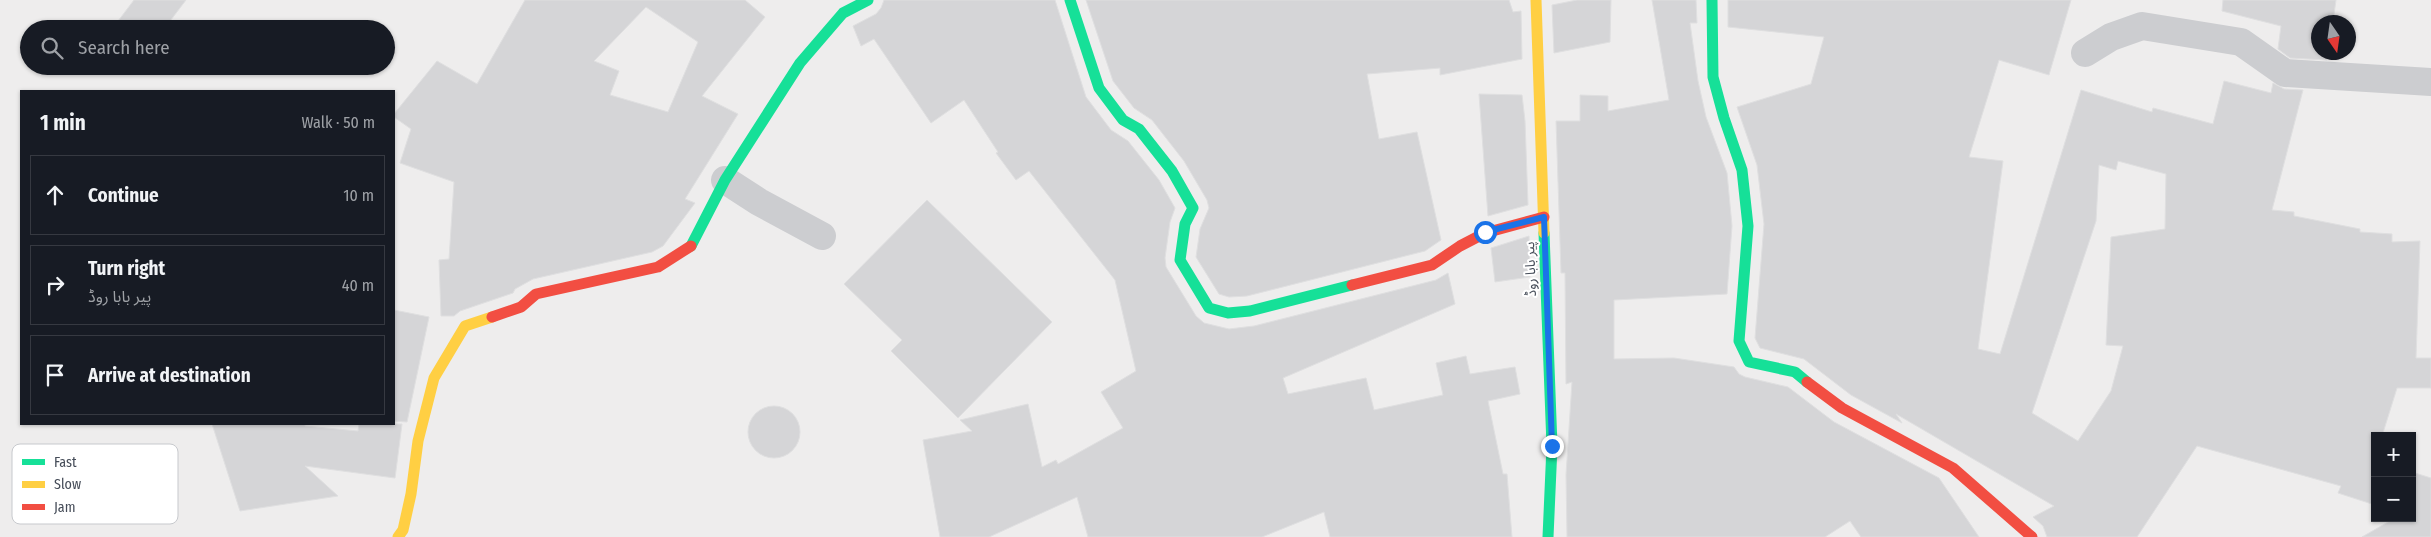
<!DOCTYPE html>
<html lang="en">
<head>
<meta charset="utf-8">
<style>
  body { margin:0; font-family:"Fira Sans Condensed","Noto Sans Arabic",sans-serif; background:#20242c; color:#f1f3f6 }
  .controls { position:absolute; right:15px; bottom:15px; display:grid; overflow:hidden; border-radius:0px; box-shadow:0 1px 4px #0004 }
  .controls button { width:45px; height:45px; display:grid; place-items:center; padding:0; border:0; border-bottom:1px solid #363941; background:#171b24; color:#f1f3f6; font:25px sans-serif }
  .compass { position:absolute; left:2311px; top:15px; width:45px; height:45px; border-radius:50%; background:#171b24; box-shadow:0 1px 4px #0004; rotate:167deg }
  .stop { position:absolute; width:15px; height:15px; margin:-11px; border:4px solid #1a73e8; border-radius:50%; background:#fff }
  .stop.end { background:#1a73e8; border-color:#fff; box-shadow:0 1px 5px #0008 }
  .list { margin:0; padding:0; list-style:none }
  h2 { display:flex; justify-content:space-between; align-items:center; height:65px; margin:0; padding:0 20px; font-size:21px }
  h2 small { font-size:16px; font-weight:400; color:#9ea1a6 }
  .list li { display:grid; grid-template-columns:32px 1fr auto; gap:15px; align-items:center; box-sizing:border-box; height:80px; margin:0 10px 10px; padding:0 10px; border:1px solid #363941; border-radius:0px }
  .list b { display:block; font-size:19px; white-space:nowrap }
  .list p { margin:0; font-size:16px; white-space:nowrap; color:#9ea1a6 }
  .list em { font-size:16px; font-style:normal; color:#9ea1a6 }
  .icon { flex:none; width:28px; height:28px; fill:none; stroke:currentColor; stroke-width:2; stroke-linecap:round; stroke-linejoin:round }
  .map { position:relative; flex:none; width:2431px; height:537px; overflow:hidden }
  .search { position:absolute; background:#171b24; box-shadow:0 1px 4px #0004; left:20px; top:20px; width:375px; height:55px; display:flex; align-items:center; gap:12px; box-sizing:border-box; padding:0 18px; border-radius:28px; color:#9ea1a6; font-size:19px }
  .panel { position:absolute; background:#171b24; box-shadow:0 1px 4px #0004; left:20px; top:90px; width:375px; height:335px; border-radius:0px }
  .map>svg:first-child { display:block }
  .building { fill:#d5d5d7; stroke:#dfdfe0; fill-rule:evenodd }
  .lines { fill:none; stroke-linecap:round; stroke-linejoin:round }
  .street { stroke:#cccdd0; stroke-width:28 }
  .fast { stroke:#16e098; stroke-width:11 }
  .slow { stroke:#ffcf43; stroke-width:11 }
  .jam { stroke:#f24e42; stroke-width:11 }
  .route { stroke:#1a73e8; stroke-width:6 }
  .labels { text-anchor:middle; stroke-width:4; stroke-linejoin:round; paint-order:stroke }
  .street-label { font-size:14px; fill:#454c58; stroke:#fff }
  .key { fill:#fff; stroke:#c7c9cd; stroke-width:1 }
  .key-label { font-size:14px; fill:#454c58 }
</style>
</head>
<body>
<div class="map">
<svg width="2431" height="537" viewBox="0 0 2431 537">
  <rect width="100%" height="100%" fill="#eeeded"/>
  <g class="building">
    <path d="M134,0H186L164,29H112Z"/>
    <path d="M525,0H745L765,17L702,96L738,114L685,199L695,203L663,246L652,252L533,279L515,289L513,293L460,311L454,316H441L439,260L449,259L454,182L400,163L411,129L394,117V114L437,61L477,84ZM646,7L698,42L668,112L610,95L619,71L594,61Z"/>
    <path d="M884,0H1055L1086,97L1111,130L1128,141L1159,180L1175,208L1170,222L1165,258L1166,267L1196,316L1204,323L1229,329L1254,326L1436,280L1448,273L1455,304L1283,378L1288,394L1366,378L1374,410L1443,395L1436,363L1466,356L1470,374L1515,367L1520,394L1488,401L1503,474H1507L1512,537H1330L1324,512L1262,537H1088L1077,497L989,537H940L923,440L972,431L960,420L1028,404L1042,467L1056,460L1058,464L1123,428L1101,392L1136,371L1115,280L1029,171L1016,180L996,153L998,152L964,100L931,123L874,39L861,46L853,26L876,14L881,8Z"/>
    <path d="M1086,0H1509L1513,12L1521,11L1522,59L1440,75V68L1367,74L1379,139L1417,132L1441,240L1425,251L1247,296L1229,297L1219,294L1196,257L1200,229L1209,208L1207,200L1184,161L1152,120L1134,108L1113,81Z"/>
    <path d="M1577,0H1611L1610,42L1554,53L1552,5Z"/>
    <path d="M1652,0H1696L1697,23H1690L1698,81L1706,117L1727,173L1732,226L1727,294L1614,300V359L1674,358L1734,367L1739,374L1745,377L1788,387L1834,422L1939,478L1979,537H1861L1850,521L1825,537H1567L1566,475L1572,382L1566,384L1565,273H1561L1556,121H1580V95L1608,96V111L1669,100Z"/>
    <path d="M1728,0H2071L2049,75L1999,60L1969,157L2003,161L1978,349L2000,354L2081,90L2152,112L2153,108L2213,124L2224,81L2271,93L2273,83L2284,89L2303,90L2272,210L2294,212V216L2360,229V232L2392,234V242L2420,241L2416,358H2431V388H2397L2382,436H2375V505L2338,493L2341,486L2197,446L2137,537H2047L2043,526L2033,517L2054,506L1896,414L1902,423L1851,395L1804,359L1760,348L1755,338L1764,224L1757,165L1737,107L1811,84L1824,37L1728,27ZM2118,161L2166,174L2165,229L2111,237L2106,345L2123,346L2111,391L2078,441L2032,413L2096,221L2099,165L2116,170Z"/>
    <path d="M2223,0H2336L2333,22H2318V52H2328L2327,60L2290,58L2278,49L2281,26L2222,11Z"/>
    <path d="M1479,94L1522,95L1525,121L1528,205L1488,216Z"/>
    <path d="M927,200L1052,322L958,418L891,351L902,340L844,284Z"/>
    <path d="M1529,236L1530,277L1495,282L1491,248Z"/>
    <path d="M394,310L429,317L407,422L394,421Z"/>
    <circle cx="774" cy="432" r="26"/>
    <path d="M212,424H305V426L358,431L359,424H402L395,478L305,466L338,496L240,511Z"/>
    <path d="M2412,472L2431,478V537H2362L2395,518H2412Z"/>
  </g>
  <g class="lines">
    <g class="street">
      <path d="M2085,53L2111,37L2142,26L2241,42L2285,73L2431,82"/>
      <path d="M725,180L759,202L822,236"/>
    </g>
    <g class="fast">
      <path d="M1070,0L1099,88L1123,120L1139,129L1172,171L1193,208L1185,224L1180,260L1209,308L1228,313L1250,311L1352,285"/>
      <path d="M1712,0L1713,77L1724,118L1742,170L1748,226L1739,341L1749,362L1795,372L1807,382"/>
      <path d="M1544,233L1552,446L1548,537"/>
      <path d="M691,246L725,180L800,63L843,13L868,0"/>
    </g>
    <g class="slow">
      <path d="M1536,0L1544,233"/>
      <path d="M398,537L403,530L411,494L418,441L434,378L465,326L492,317"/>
    </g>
    <g class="jam">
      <path d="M1352,285L1432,265L1460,246L1485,233L1544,217"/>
      <path d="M492,317L521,307L536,294L658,267L691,246"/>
      <path d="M1807,382L1842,408L1953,468L2032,537"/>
    </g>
  </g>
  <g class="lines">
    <path class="route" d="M1485,232L1544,217L1552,446"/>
  </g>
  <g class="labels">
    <g class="street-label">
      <text transform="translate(1530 269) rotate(-92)" y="5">پیر بابا روڈ</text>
    </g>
  </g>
  <rect x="12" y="444" width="166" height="80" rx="8" class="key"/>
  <rect x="22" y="459" width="23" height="6" fill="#16e098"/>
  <rect x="22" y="481" width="23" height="7" fill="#ffcf43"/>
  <rect x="22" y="504" width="23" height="6" fill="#f24e42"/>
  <g class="key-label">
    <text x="54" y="467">Fast</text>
    <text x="54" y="489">Slow</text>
    <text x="54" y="512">Jam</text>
  </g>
</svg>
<div class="controls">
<button>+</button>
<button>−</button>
</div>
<svg class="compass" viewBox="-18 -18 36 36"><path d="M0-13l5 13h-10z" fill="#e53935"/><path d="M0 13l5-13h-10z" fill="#9ea1a6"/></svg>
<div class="stop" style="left:1485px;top:232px"></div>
<div class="stop end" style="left:1552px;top:446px"></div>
<div class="search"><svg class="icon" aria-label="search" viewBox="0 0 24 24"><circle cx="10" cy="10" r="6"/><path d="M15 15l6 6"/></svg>Search here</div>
<section class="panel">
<h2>1 min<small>Walk · 50 m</small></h2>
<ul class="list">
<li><svg class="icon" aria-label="ahead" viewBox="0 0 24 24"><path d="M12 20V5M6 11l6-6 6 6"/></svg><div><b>Continue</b></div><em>10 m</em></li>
<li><svg class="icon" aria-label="right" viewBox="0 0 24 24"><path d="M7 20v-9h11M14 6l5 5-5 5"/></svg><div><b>Turn right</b><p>پیر بابا روڈ</p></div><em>40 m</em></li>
<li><svg class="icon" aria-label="arrive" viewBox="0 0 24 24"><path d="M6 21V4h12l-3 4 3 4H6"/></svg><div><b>Arrive at destination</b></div></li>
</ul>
</section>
</div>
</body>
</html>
